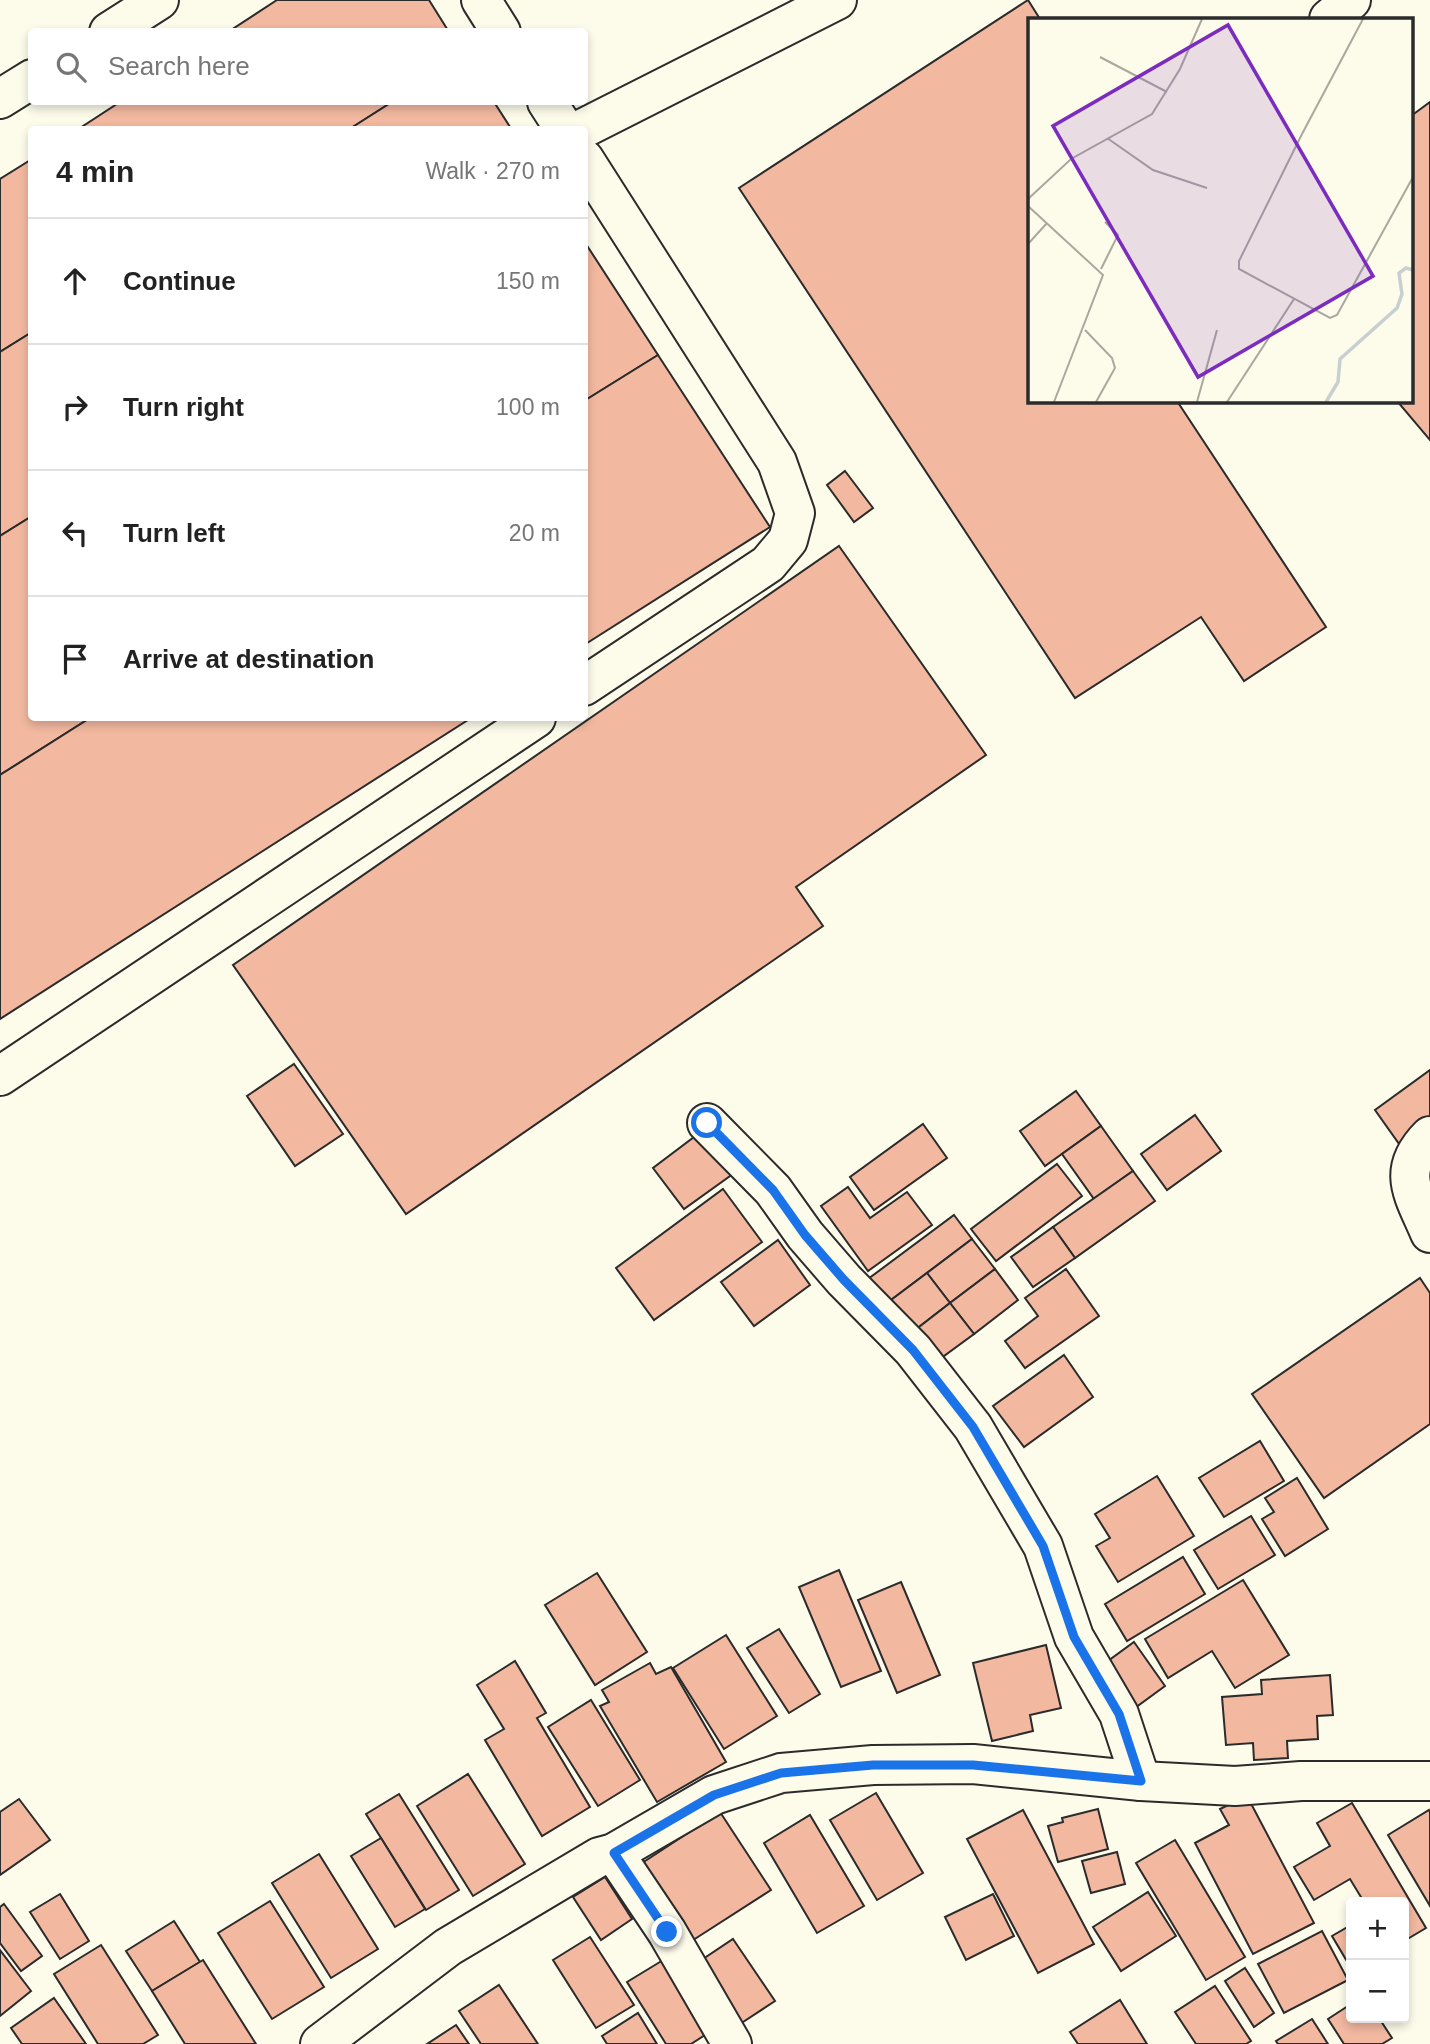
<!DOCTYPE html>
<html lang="en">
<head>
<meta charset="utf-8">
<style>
  body { margin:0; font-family:Helvetica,sans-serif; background:#f6f6f6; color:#222 }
  .controls { position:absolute; right:21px; bottom:21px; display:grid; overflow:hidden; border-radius:7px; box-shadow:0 4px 10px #0003 }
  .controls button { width:63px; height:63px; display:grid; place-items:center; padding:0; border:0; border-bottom:2px solid #e0e0e0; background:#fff; color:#222; font:35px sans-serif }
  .stop { position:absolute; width:21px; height:21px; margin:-16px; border:5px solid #1a73e8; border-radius:50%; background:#fff }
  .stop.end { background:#1a73e8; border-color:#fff; box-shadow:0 2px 7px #0008 }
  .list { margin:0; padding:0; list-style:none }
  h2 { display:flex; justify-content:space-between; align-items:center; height:91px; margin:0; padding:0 28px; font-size:30px }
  h2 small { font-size:23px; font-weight:400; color:#767676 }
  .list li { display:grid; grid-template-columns:46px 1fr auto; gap:21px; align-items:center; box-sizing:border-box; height:126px; padding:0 28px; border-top:2px solid #e0e0e0 }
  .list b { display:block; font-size:26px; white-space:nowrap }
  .list em { font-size:23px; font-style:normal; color:#767676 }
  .icon { flex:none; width:38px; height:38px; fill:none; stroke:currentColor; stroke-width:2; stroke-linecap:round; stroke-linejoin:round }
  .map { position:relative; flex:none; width:1430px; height:2044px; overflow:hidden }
  .search { position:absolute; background:#fff; box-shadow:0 4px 10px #0003; left:28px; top:28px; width:560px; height:77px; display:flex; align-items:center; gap:18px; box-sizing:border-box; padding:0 24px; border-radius:7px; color:#767676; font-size:26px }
  .panel { position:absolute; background:#fff; box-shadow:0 4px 10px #0003; left:28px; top:126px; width:560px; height:595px; border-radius:7px }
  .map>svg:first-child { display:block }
  .building { fill:#f2b8a0; stroke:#2b2b2b; stroke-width:2 }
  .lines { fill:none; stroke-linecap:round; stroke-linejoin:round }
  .minor-casing { stroke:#2b2b2b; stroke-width:42 }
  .minor { stroke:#fdfbea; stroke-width:38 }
  .route { stroke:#1a73e8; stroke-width:9 }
  .inset-river { fill:none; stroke:#c7d0d0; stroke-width:3.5 }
  .inset-road { fill:none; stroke:#a9a89e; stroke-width:2 }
  .view { fill:#7b2cbf; fill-opacity:0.15; stroke:#7b2cbf; stroke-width:3.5 }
  .inset-edge { fill:none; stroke:#2b2b2b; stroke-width:3.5 }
</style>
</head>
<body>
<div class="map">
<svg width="1430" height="2044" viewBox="0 0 1430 2044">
  <rect width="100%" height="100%" fill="#fdfbea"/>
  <g class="building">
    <path d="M277,0H429L449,32H228Z"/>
    <path d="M1028,0L1040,19H1029V401H1177L1326,627L1244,681L1201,617L1075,698L739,188Z"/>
    <path d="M120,102H392L348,130H77Z"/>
    <path d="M392,102H494L512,130H348Z"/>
    <path d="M1430,102V440L1397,401H1411V116Z"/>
    <path d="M32,159V332L0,352V179Z"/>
    <path d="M584,241L658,355L584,401Z"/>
    <path d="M32,332V516L0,536V352Z"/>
    <path d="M658,355L770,527L584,645V401Z"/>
    <path d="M845,471L873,508L854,522L827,485Z"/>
    <path d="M32,516V718H90L0,775V536Z"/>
    <path d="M839,546L986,755L796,887L823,926L406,1214L233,965Z"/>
    <path d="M90,718H471L0,1019V775Z"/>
    <path d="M294,1064L343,1134L295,1166L247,1096Z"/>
    <path d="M1430,1070V1128L1402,1148L1375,1110Z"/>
    <path d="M1076,1091L1101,1126L1045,1166L1020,1131Z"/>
    <path d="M1195,1115L1221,1151L1167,1190L1141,1154Z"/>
    <path d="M923,1124L947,1158L874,1210L850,1177Z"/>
    <path d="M1101,1126L1133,1171L1094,1199L1062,1154Z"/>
    <path d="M706,1128L737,1171L684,1209L653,1168Z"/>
    <path d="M1057,1164L1082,1196L996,1261L971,1229Z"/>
    <path d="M1133,1171L1155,1201L1075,1258L1053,1227Z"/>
    <path d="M848,1187L870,1218L907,1192L932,1225L868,1271L821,1206Z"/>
    <path d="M723,1189L762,1242L654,1320L616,1268Z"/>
    <path d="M954,1215L972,1239L887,1303L868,1279Z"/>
    <path d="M1053,1227L1075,1258L1033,1287L1011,1257Z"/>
    <path d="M972,1239L995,1269L950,1303L927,1273Z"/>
    <path d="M778,1240L810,1285L754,1326L721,1282Z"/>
    <path d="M995,1269L1018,1300L974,1334L950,1303Z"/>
    <path d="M1066,1269L1099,1316L1025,1368L1005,1341L1038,1316L1025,1298Z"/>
    <path d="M927,1273L950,1303L910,1334L887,1303Z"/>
    <path d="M1420,1278L1430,1293V1424L1324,1498L1252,1394Z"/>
    <path d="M950,1303L974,1334L933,1364L910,1334Z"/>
    <path d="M1064,1355L1093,1397L1024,1447L993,1406Z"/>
    <path d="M1260,1441L1284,1481L1224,1517L1199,1478Z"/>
    <path d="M1157,1476L1194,1536L1118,1582L1096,1546L1110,1538L1095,1514Z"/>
    <path d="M1297,1478L1328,1529L1285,1556L1262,1519L1274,1512L1265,1498Z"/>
    <path d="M1251,1516L1275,1555L1218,1589L1194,1550Z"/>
    <path d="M1183,1557L1205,1594L1127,1641L1105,1604Z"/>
    <path d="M839,1570L881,1671L841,1687L799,1587Z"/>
    <path d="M597,1573L647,1652L595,1685L545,1605Z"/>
    <path d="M1243,1580L1289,1655L1235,1688L1212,1651L1168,1678L1145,1639Z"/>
    <path d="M901,1582L940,1675L897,1693L858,1600Z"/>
    <path d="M779,1629L820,1694L789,1713L747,1648Z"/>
    <path d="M726,1635L777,1716L724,1749L673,1668Z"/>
    <path d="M1134,1642L1165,1686L1128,1713L1097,1669Z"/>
    <path d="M1046,1645L1061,1708L1030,1715L1033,1731L992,1741L973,1663Z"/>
    <path d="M515,1661L546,1713L537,1718L590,1807L542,1836L485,1740L504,1729L477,1685Z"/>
    <path d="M650,1663L656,1674L671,1667L726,1762L657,1802L600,1706L609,1702L602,1690Z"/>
    <path d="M1330,1675L1333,1715L1317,1716L1318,1739L1287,1741L1288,1758L1254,1760L1253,1743L1226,1745L1222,1697L1262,1694L1261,1680Z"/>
    <path d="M591,1700L640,1780L598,1806L548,1727Z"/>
    <path d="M468,1774L525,1864L473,1896L417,1806Z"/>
    <path d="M876,1793L923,1873L877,1900L830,1820Z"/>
    <path d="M399,1794L459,1890L426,1910L366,1814Z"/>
    <path d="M1247,1796L1314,1923L1253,1954L1195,1843L1229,1825L1220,1809Z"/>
    <path d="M19,1799L50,1840L0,1875V1812Z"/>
    <path d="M1352,1803L1426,1928L1404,1941V1902H1364L1350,1879L1314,1900L1294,1867L1330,1846L1317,1823Z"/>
    <path d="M1098,1809L1108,1849L1058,1862L1048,1826L1063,1822L1062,1818Z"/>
    <path d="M1023,1810L1094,1944L1038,1973L967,1839Z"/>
    <path d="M1429,1810L1430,1812V1906L1388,1835Z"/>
    <path d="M720,1812L771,1890L687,1944L636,1867Z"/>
    <path d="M810,1815L864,1906L817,1933L764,1843Z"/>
    <path d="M381,1838L425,1909L395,1927L351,1856Z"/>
    <path d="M1175,1840L1245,1957L1206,1980L1136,1863Z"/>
    <path d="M1117,1852L1125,1884L1091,1893L1082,1861Z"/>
    <path d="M319,1854L378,1949L331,1978L272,1883Z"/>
    <path d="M605,1877L632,1919L601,1940L573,1897Z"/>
    <path d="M1148,1892L1176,1936L1121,1971L1093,1927Z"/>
    <path d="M60,1894L89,1941L60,1959L30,1912Z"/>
    <path d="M993,1894L1014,1936L966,1960L945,1917Z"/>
    <path d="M270,1901L324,1987L272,2019L218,1933Z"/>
    <path d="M4,1904L42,1956L21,1971L0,1943V1907Z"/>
    <path d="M174,1921L200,1962L152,1991L126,1951Z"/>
    <path d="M1351,1925V1968L1332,1936Z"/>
    <path d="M1322,1931L1348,1980L1284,2013L1258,1964Z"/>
    <path d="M590,1937L634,2005L596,2028L553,1960Z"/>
    <path d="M733,1939L775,2001L737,2026L694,1965Z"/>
    <path d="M101,1945L158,2035L143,2044H98L54,1974Z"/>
    <path d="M0,1950L31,1991L0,2016Z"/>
    <path d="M673,1954L719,2026L691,2044H666L627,1982Z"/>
    <path d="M203,1960L256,2044H185L152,1991Z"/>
    <path d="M1245,1968L1274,2013L1254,2027L1225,1981Z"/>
    <path d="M499,1985L538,2044H481L459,2011Z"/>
    <path d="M1215,1986L1251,2041L1246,2044H1196L1175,2012Z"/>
    <path d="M54,1998L86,2044H22L11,2028Z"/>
    <path d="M1120,2000L1147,2044H1078L1070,2032Z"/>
    <path d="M1351,2004V2018H1379L1392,2038L1382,2044H1344L1328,2019Z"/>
    <path d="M638,2013L657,2044H607L602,2036Z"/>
    <path d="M1312,2019L1328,2044H1278L1276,2041Z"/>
    <path d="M456,2025L469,2044H427Z"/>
  </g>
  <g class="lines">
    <g class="minor-casing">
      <g id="minor">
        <path d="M481,0L501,32"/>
        <path d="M1329,19L1351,0"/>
        <path d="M109,32L159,0"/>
        <path d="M0,99L32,79"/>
        <path d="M547,102L565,130"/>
        <path d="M580,130L837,0"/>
        <path d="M584,159L777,462L795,513L788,540L768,564L584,686"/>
        <path d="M0,1076L536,718"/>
        <path d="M707,1123L773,1190L805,1235L844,1280L913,1350L973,1427L1043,1546L1074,1637L1119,1714L1141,1781"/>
        <path d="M1430,1136C1395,1171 1414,1195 1430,1233"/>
        <path d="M614,1853L667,1932L732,2044"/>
        <path d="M320,2044L448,1947L599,1857L614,1853L714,1795L781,1773L873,1765L973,1764L1141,1781L1235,1786L1301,1781H1430"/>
      </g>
    </g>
    <use href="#minor" class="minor"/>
  </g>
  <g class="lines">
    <path class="route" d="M667,1932L614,1853L714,1795L781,1773L873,1765H973L1141,1781L1119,1714L1074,1637L1043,1546L973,1427L913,1350L844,1280L805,1235L773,1190L707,1123"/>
  </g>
  <g transform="translate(1028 18)">
    <rect width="385" height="385" fill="#fdfbea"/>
    <path class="inset-river" d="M298,384L310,364L312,341L369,290L374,276L371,255L378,250L385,252"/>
    <path class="inset-road" d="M335,1L274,116L211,243V251L302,300L309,297L385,159M72,39L139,74M79,120L125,152L179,170M0,181L43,141L124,96L152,51L174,1M0,188L75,257L26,384M0,226L19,205M73,251L90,217L77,204M57,312L84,340L87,350L68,384M169,384L189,312M199,384L266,281"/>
    <path class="view" d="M200,7L345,258L170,359L25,108Z"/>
    <rect width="385" height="385" class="inset-edge"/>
  </g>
</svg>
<div class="controls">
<button>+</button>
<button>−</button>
</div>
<div class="stop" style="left:707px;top:1123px"></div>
<div class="stop end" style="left:667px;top:1932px"></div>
<div class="search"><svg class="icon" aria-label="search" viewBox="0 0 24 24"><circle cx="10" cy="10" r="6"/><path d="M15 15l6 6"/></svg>Search here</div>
<section class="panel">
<h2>4 min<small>Walk · 270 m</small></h2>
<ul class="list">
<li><svg class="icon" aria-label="ahead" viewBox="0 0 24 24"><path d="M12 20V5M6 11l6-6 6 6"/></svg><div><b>Continue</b></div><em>150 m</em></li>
<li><svg class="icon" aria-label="right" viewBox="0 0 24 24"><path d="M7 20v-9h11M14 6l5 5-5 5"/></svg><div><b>Turn right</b></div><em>100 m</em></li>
<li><svg class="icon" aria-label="left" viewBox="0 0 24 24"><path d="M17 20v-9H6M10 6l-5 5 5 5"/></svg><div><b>Turn left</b></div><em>20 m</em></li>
<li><svg class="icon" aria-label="arrive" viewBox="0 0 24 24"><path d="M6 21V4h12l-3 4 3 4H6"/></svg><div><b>Arrive at destination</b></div></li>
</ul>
</section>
</div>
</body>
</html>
